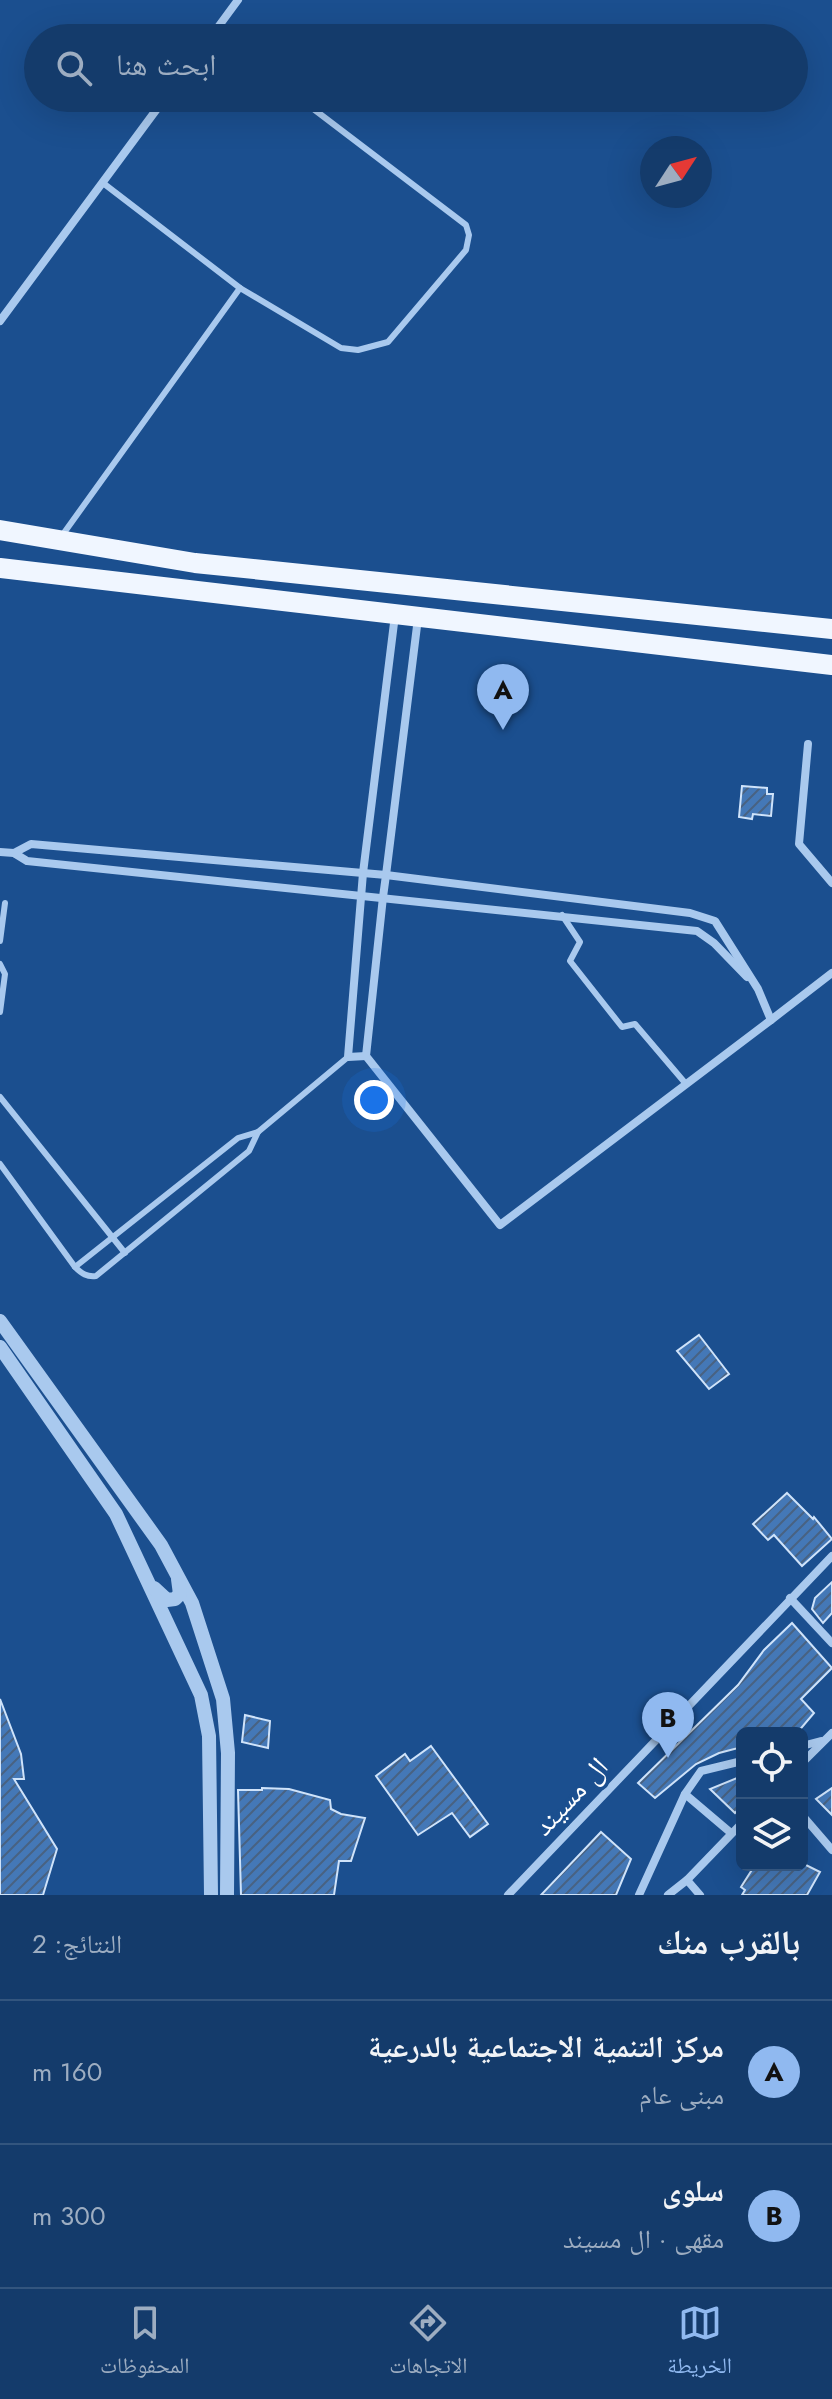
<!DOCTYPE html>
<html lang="ar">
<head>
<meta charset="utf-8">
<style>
  body { margin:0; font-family:Jost,"Noto Naskh Arabic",sans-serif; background:#214673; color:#f1f3f6; direction:rtl }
  .controls { position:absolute; right:24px; bottom:24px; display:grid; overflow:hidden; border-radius:12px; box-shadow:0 8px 32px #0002 }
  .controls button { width:72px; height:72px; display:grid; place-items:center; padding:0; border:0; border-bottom:2px solid #33557e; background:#143b6b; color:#f1f3f6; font:40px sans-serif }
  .compass { position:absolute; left:640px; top:136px; width:72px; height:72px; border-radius:50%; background:#143b6b; box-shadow:0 8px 32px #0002; rotate:54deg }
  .you { position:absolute; left:374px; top:1100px; width:28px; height:28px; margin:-20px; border:6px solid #fff; border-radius:50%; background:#1a73e8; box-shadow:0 0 0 12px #1a73e833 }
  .badge { display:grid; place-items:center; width:52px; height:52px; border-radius:50%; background:#90b9f0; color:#111; font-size:26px; font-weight:700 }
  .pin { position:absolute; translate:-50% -66px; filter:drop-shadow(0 2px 4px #0008) }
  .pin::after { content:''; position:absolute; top:42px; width:28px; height:24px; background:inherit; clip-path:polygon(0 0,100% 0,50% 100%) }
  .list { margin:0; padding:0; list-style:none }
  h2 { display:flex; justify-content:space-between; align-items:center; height:104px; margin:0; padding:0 32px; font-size:34px }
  h2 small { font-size:26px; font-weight:400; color:#9dadc1 }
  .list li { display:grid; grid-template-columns:52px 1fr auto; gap:24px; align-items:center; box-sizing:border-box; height:144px; padding:0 32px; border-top:2px solid #33557e }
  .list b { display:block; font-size:30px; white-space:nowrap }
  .list p { margin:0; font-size:26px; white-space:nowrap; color:#9dadc1 }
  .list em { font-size:26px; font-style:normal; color:#9dadc1 }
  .icon { flex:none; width:44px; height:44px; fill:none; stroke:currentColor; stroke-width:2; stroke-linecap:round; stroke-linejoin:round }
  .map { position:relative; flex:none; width:832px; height:1895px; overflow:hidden; direction:ltr }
  .search { position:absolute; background:#143b6b; box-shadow:0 8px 32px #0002; left:24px; right:24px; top:24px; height:88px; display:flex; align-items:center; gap:20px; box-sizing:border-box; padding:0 28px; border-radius:44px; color:#9dadc1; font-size:30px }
  .sheet { height:392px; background:#143b6b }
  nav { display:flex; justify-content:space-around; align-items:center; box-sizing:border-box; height:112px; border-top:2px solid #33557e; background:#143b6b; font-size:22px; color:#9dadc1 }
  nav a { display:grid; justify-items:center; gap:4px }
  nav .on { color:#90b9f0 }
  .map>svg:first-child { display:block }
  .building { fill:url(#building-hatch); stroke:#cfe3fa; stroke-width:2 }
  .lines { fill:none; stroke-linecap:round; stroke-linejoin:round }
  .service { stroke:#a9c9ee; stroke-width:6 }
  .minor { stroke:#a9c9ee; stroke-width:8 }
  .tertiary { stroke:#a9c9ee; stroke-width:14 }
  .primary { stroke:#f0f6ff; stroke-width:20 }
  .labels { text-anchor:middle; stroke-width:7; stroke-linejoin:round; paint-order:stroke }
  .street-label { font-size:28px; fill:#fff; stroke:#1b4f8f }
</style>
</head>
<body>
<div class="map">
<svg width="832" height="1895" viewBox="0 0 832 1895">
  <defs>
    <pattern id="building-hatch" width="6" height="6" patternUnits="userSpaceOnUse" patternTransform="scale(2)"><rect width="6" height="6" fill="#4478b7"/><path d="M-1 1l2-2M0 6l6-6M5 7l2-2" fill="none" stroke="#486282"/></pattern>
  </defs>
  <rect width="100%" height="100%" fill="#1b4f8f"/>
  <g class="building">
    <path d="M742,786L767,788V794H773L771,816L753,814L752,819L739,817Z"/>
    <path d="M699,1335L729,1374L709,1389L677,1351Z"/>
    <path d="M787,1493L813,1519L814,1517L832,1539L802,1566L774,1535L768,1540L753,1524Z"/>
    <path d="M832,1582V1613L823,1623L812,1609L815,1598Z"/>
    <path d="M792,1623L832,1668L801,1699L814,1713L797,1733H742V1747L719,1753L696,1764L655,1798L638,1783L738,1685L764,1650Z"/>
    <path d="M0,1699L21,1754L24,1779H14L57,1849L43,1895H0Z"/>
    <path d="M245,1715L270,1721L268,1748L242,1742Z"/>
    <path d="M431,1746L488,1824L470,1837L452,1813L418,1835L376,1776L405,1754L410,1761Z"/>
    <path d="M742,1776V1806L735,1813L710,1789Z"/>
    <path d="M262,1788L289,1789L330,1800L331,1809L341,1814L365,1818L351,1861H339L334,1895H241L238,1790H262Z"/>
    <path d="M832,1788V1815L816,1799Z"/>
    <path d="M601,1832L631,1859L616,1895H541Z"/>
    <path d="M755,1865H806L820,1872L807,1895H742L745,1890L741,1887Z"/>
  </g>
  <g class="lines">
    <g class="service">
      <path d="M240,288L341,348L358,350L388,342L466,250L469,235L466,225L299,98"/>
      <path d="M61,537L240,288L103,183"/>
      <path d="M562,915L580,942L570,961L622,1027L635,1024L686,1084"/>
      <path d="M0,941L5,903"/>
      <path d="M0,964L5,974L0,1012"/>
      <path d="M0,1097L125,1253"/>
      <path d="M0,1164L75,1267C82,1274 87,1277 96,1276L249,1151L258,1132"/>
      <path d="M75,1267L238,1138L258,1132L348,1057"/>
    </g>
    <g class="minor">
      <path d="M210,38L238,0"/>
      <path d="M0,321L165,98"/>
      <path d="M808,744L799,844L832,883"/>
      <path d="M0,852L14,853L27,861L697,931L714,943L747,977"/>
      <path d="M14,853L31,844L363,873L386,875L690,913L715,921L758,989L771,1020L500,1225L366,1056L383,897L386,875L418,618"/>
      <path d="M771,1020L832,973"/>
      <path d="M366,1056L348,1057L363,873L395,615"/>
      <path d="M790,1598L832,1643"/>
      <path d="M802,1746L821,1741"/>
      <path d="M802,1763L832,1733"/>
      <path d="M685,1794L731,1833"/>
      <path d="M802,1815L832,1850"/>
      <path d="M687,1880L700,1895"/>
      <path d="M508,1895L832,1556"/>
      <path d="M639,1895L685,1794L701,1771L742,1761"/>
      <path d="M668,1895L687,1880L742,1823"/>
    </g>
    <g class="tertiary">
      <path d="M0,1321L161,1545L192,1603L223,1699L228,1753L227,1895"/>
      <path d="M0,1347L116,1514L201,1695L209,1736L211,1895"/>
      <path d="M154,1588L167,1600L175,1599L180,1594L178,1579"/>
    </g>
    <g class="primary">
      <path d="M0,530L195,563L832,629"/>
      <path d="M0,568L832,665"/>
    </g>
  </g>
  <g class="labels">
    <g class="street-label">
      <text transform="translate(570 1796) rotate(-47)" y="10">ال مسيند</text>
    </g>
  </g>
</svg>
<div class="controls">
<button><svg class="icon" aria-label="locate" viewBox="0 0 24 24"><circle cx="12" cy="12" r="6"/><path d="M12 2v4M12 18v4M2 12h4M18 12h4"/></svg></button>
<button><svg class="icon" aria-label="layers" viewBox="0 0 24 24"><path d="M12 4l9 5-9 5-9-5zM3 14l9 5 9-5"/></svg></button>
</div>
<svg class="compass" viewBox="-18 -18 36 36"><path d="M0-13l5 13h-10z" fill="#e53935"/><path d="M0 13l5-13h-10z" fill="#9dadc1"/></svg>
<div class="you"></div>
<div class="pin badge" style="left:503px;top:730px">A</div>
<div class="pin badge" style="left:668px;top:1758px">B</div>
<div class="search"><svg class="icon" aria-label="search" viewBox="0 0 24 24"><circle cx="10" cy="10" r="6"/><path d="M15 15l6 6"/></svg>ابحث هنا</div>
</div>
<section class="sheet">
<h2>بالقرب منك<small>النتائج: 2</small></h2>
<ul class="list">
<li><span class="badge">A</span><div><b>مركز التنمية الاجتماعية بالدرعية</b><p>مبنى عام</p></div><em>160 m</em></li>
<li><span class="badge">B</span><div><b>سلوى</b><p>مقهى · ال مسيند</p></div><em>300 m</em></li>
</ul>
</section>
<nav>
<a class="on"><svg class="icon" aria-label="map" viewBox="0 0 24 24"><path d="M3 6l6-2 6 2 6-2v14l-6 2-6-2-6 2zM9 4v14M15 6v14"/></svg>الخريطة</a>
<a><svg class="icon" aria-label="directions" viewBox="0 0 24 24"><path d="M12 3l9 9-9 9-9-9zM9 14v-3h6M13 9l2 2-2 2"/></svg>الاتجاهات</a>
<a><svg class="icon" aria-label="saved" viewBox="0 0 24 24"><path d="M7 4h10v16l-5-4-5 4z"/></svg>المحفوظات</a>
</nav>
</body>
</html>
